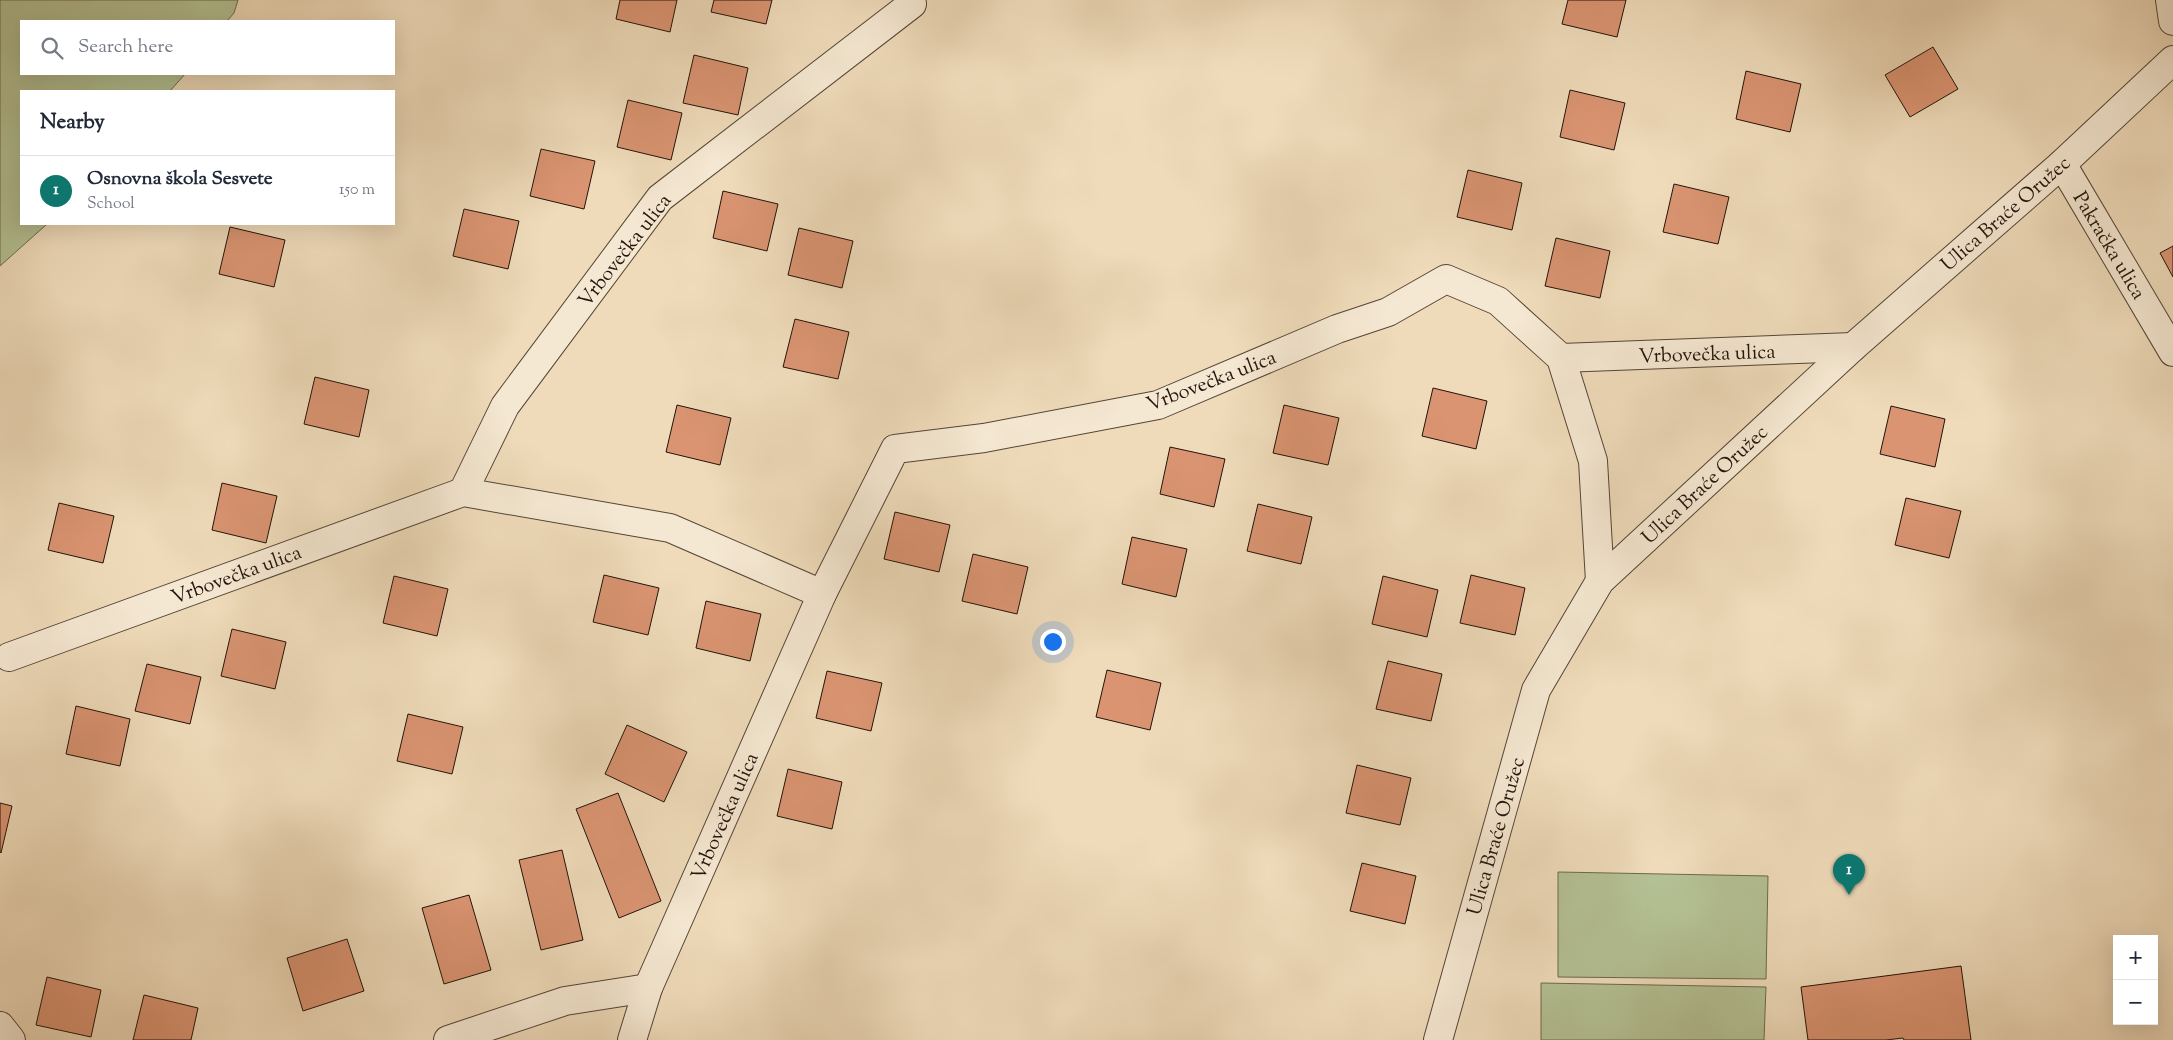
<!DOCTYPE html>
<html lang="en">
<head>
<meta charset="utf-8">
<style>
  body { margin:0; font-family:"Sorts Mill Goudy",serif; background:#f6f6f7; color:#1f2937 }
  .controls { position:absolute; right:15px; bottom:15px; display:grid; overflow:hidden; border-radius:0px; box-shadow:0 5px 20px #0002 }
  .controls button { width:45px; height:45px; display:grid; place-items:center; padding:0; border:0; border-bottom:1px solid #e0e1e3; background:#fff; color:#1f2937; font:25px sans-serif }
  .you { position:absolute; left:1052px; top:641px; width:18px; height:18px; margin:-12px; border:4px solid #fff; border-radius:50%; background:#1a73e8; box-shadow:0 0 0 8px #1a73e833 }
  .badge { display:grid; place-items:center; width:32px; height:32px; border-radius:50%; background:#0f766e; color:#fff; font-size:16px; font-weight:700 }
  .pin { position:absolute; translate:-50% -41px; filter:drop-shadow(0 1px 2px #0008) }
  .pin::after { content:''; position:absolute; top:26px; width:18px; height:15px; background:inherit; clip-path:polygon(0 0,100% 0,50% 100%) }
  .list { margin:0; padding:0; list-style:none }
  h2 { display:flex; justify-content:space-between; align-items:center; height:65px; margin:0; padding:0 20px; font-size:21px }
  h2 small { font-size:16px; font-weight:400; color:#747a83 }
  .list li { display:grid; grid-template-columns:32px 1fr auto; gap:15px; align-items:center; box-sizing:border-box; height:70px; padding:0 20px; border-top:1px solid #e0e1e3 }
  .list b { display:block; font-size:19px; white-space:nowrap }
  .list p { margin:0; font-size:16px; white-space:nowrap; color:#747a83 }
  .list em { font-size:16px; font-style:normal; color:#747a83 }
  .icon { flex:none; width:28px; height:28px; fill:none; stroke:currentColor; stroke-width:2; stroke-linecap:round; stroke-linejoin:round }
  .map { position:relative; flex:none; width:2173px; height:1040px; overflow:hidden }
  .search { position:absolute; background:#fff; box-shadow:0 5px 20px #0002; left:20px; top:20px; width:375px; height:55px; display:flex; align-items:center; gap:12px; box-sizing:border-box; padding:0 18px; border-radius:0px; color:#747a83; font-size:19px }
  .panel { position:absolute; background:#fff; box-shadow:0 5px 20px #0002; left:20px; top:90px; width:375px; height:135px; border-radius:0px }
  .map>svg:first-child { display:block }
  .green { fill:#b4c194; stroke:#6b6a50 }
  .building { fill:#da9472; stroke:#22130b }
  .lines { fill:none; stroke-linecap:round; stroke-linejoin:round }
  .minor-casing { stroke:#554537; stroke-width:30 }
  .minor { stroke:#f5e8d2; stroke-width:28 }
  .labels { text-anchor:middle; stroke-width:4; stroke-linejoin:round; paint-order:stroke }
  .street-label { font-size:20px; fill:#22130b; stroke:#f5e8d2 }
</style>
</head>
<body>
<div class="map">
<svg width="2173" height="1040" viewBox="0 0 2173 1040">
  <rect width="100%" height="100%" fill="#efdbba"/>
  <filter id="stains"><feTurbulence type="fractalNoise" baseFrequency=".004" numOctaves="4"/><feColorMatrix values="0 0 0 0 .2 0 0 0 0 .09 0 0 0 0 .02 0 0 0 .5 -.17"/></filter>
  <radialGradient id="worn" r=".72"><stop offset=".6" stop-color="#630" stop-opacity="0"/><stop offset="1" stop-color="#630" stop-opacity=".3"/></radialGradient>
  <g class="green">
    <path d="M0,0H238L234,13L227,21H21V74H185L170,91H21V224H47L0,266Z"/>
    <path d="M1558,872L1768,876L1766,979L1558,977Z"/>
    <path d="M1541,983L1766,987L1764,1040H1541Z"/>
  </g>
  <g class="building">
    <path d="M620,0H677L670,32L616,19Z"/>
    <path d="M714,0H772L766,24L711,12Z"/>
    <path d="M1568,0H1626L1617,37L1562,24Z"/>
    <path d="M1933,47L1958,89L1910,117L1885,75Z"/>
    <path d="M694,55L748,68L738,115L683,103Z"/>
    <path d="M1746,71L1801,84L1790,132L1736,119Z"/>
    <path d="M1570,90L1625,103L1614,150L1560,137Z"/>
    <path d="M628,100L682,113L671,160L617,147Z"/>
    <path d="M541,149L595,161L584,209L530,196Z"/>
    <path d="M1468,170L1522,183L1512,230L1457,217Z"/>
    <path d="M1674,184L1729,197L1718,244L1663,232Z"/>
    <path d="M723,191L778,204L767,251L713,238Z"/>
    <path d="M464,209L519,221L508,269L453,256Z"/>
    <path d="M230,227L285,240L274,287L219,274Z"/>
    <path d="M799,228L853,241L842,288L788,275Z"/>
    <path d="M1556,238L1610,251L1600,298L1545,286Z"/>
    <path d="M2173,246V277L2160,253Z"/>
    <path d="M795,319L849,332L838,379L783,367Z"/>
    <path d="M315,377L369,390L359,437L304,424Z"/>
    <path d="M1433,388L1487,401L1476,449L1422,436Z"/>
    <path d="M677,405L731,418L720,465L666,452Z"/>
    <path d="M1284,405L1339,418L1328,465L1273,453Z"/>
    <path d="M1891,406L1945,419L1935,467L1880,454Z"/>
    <path d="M1170,447L1225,459L1214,507L1160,494Z"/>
    <path d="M222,483L277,496L266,543L212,530Z"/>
    <path d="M1906,498L1961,511L1949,558L1895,545Z"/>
    <path d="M59,503L114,516L103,563L48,550Z"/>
    <path d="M1258,504L1312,517L1301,564L1247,551Z"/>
    <path d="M895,512L950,525L939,572L884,559Z"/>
    <path d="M1132,537L1187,549L1176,597L1122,584Z"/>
    <path d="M973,554L1028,567L1017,614L962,601Z"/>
    <path d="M604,575L659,588L648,635L593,622Z"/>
    <path d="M1471,575L1525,588L1515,635L1460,623Z"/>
    <path d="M394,576L448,589L437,636L383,623Z"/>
    <path d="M1383,576L1438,590L1427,637L1372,624Z"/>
    <path d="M706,601L761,614L750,661L696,648Z"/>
    <path d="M232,629L286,642L275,689L221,676Z"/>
    <path d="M1388,661L1442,674L1431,721L1376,709Z"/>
    <path d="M147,664L201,677L190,724L135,711Z"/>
    <path d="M1107,670L1161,683L1150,730L1096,717Z"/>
    <path d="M827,671L882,683L871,731L816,718Z"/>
    <path d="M76,706L130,719L120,766L66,754Z"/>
    <path d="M408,714L463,727L452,774L397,761Z"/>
    <path d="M627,725L687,752L664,802L605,774Z"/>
    <path d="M1357,765L1411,778L1400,825L1346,813Z"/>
    <path d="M788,769L842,782L832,829L777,816Z"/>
    <path d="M618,793L661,901L619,918L576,809Z"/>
    <path d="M0,803L12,806L1,853L0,852Z"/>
    <path d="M562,850L583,940L541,950L519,860Z"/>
    <path d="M1362,863L1416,876L1405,924L1350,911Z"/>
    <path d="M469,895L491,970L444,984L422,908Z"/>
    <path d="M347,939L364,991L303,1011L287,958Z"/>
    <path d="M1961,966L1971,1040H1904L1903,1038L1886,1040H1808L1801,987Z"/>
    <path d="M47,977L101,990L91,1037L36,1025Z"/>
    <path d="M144,995L198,1008L191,1040H133Z"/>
  </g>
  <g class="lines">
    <g class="minor-casing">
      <g id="minor">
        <path d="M2170,0L2173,21"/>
        <path d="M2062,164L2173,352"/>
        <path d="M1561,358L1853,347"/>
        <path d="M463,492L505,406L660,198L912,4"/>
        <path d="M9,657L463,492L670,528L822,594"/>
        <path d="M0,1026L11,1040"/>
        <path d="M448,1040L565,1001L648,988"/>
        <path d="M632,1040L648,988L822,594L895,449L984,438L1158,405L1337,329L1388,312L1446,279L1498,301L1561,358L1593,461L1600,581"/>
        <path d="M1438,1040L1536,690L1600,581L1853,347L2062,164L2173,60"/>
      </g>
    </g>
    <use href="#minor" class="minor"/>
  </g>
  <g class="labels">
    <g class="street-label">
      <text transform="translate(2005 213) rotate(-41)" y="7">Ulica Braće Oružec</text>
      <text transform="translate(2110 245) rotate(59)" y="7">Pakračka ulica</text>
      <text transform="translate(624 250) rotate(-52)" y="7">Vrbovečka ulica</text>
      <text transform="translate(1707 353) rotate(-2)" y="7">Vrbovečka ulica</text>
      <text transform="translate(1211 380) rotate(-21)" y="7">Vrbovečka ulica</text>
      <text transform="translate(1704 484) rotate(-43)" y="7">Ulica Braće Oružec</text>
      <text transform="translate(236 574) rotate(-20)" y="7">Vrbovečka ulica</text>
      <text transform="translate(724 816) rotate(-66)" y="7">Vrbovečka ulica</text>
      <text transform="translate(1495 836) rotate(-74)" y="7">Ulica Braće Oružec</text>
    </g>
  </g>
  <rect width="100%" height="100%" filter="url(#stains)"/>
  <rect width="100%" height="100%" fill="url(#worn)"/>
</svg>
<div class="controls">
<button>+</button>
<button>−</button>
</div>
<div class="you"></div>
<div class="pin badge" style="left:1849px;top:895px">1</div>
<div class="search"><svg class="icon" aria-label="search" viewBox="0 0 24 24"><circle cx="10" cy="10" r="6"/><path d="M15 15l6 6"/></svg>Search here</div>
<section class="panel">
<h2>Nearby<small></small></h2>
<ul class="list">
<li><span class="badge">1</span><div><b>Osnovna škola Sesvete</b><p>School</p></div><em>150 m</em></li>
</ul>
</section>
</div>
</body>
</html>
